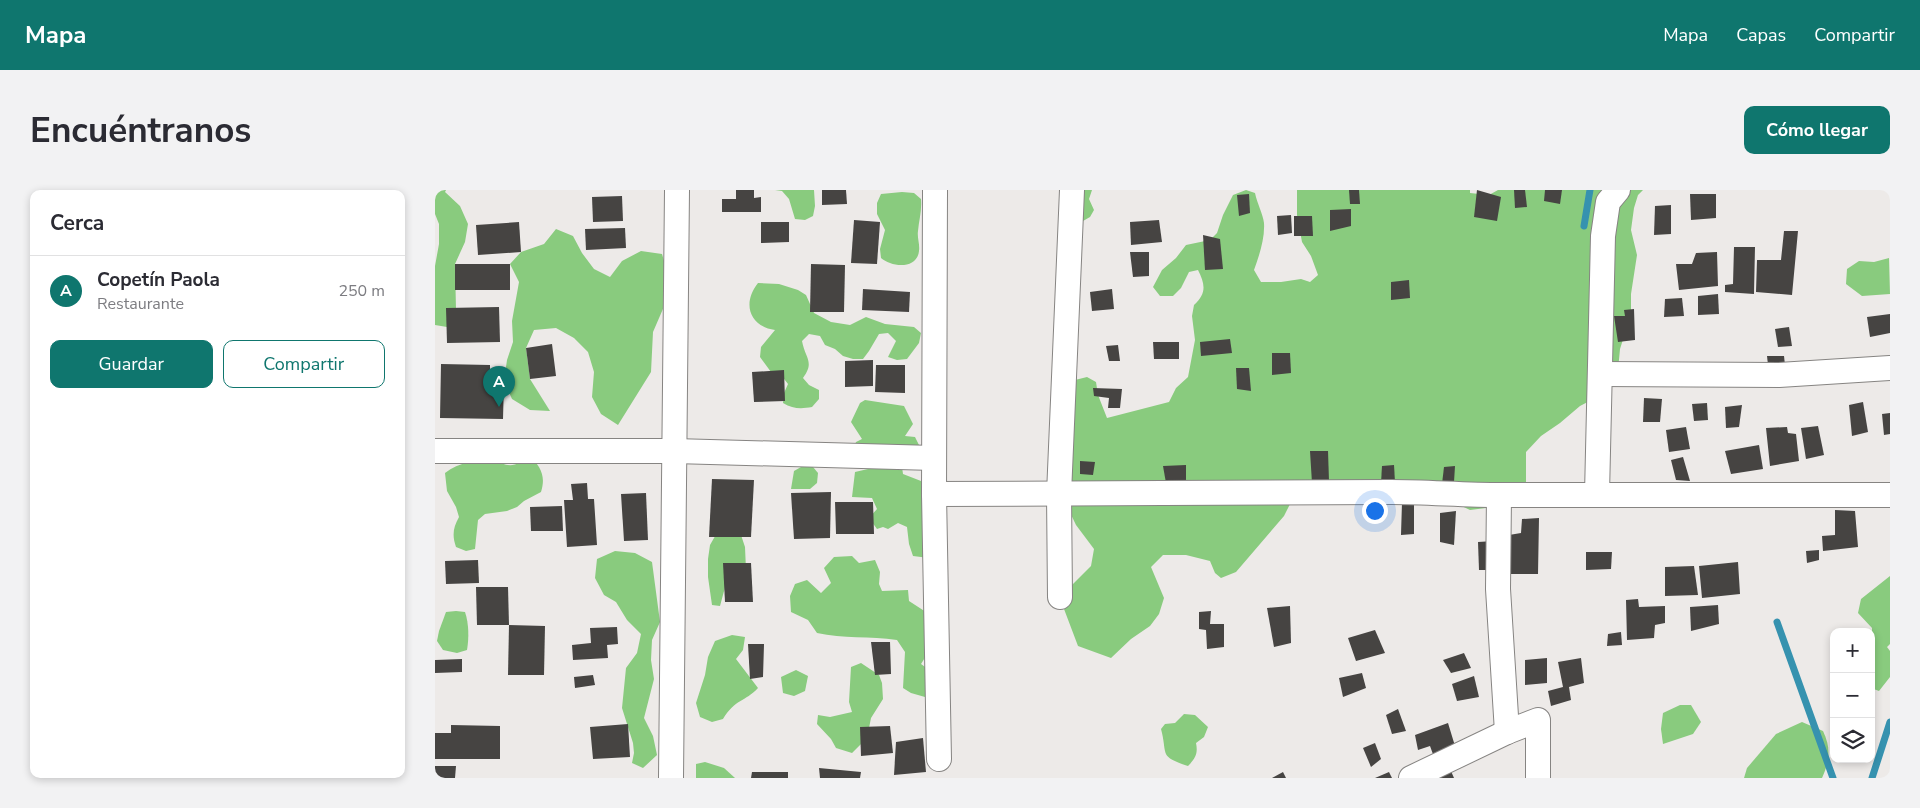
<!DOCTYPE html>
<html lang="es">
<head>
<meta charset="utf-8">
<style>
  body { margin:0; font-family:"Nunito Sans",sans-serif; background:#f2f2f3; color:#2b2b33 }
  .controls { position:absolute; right:15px; bottom:15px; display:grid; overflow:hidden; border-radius:10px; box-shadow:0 2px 8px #0003 }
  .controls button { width:45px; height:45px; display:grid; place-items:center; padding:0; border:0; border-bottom:1px solid #e1e1e2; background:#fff; color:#2b2b33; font:25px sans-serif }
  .you { position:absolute; left:939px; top:320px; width:18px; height:18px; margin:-12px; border:4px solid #fff; border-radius:50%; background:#1a73e8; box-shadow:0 0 0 8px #1a73e833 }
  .badge { display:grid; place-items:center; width:32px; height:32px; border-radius:50%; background:#0f766e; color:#fff; font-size:16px; font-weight:700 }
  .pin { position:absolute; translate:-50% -41px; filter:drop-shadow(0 1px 2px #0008) }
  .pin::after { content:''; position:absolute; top:26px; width:18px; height:15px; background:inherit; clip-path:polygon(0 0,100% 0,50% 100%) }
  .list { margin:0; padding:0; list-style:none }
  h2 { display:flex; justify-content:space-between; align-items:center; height:65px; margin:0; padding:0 20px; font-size:21px }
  h2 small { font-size:16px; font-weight:400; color:#7c7c81 }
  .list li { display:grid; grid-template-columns:32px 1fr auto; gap:15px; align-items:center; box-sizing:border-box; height:70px; padding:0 20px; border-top:1px solid #e1e1e2 }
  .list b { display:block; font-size:19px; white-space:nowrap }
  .list p { margin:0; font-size:16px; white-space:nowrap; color:#7c7c81 }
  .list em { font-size:16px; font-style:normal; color:#7c7c81 }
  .actions { display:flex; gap:10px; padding:15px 20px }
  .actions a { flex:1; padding:11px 0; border:1px solid #0f766e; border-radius:10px; text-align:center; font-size:18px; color:#0f766e }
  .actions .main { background:#0f766e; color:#fff }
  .icon { flex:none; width:28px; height:28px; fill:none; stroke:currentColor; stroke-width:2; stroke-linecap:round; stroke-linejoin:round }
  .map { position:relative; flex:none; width:1455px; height:588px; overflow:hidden; border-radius:10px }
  header { display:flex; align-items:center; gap:30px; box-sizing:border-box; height:70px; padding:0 25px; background:#0f766e; color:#fff }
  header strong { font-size:24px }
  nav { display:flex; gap:28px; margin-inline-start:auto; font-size:18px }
  .intro { display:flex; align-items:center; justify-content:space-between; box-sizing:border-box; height:120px; padding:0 30px }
  h1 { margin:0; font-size:35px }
  .button { padding:12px 22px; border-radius:10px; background:#0f766e; color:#fff; font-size:18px; font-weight:700 }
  main { display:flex; gap:30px; padding:0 30px }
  aside { flex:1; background:#fff; border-radius:10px; box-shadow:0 2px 8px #0003 }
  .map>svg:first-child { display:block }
  .forest { fill:#89cb7e }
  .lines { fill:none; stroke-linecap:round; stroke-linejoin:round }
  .stream { stroke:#3692af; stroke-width:7 }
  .building { fill:#464442 }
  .minor-casing { stroke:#868482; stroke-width:26 }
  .minor { stroke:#fff; stroke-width:24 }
</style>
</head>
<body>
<header>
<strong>Mapa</strong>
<nav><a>Mapa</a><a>Capas</a><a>Compartir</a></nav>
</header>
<div class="intro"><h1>Encuéntranos</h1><a class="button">Cómo llegar</a></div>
<main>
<aside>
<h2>Cerca<small></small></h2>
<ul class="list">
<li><span class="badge">A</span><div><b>Copetín Paola</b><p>Restaurante</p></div><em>250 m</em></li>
</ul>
<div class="actions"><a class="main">Guardar</a><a>Compartir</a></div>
</aside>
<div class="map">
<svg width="1455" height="588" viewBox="0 0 1455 588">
  <rect width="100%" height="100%" fill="#edeae8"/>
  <g class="forest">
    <path d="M0,0H11L10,2L25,16L33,34L30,52L20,74L21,120L12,137L0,135V76L4,54V34L0,24Z"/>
    <path d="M340,0H379L380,16L378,26L370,30L360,29L354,9L347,1Z"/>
    <path d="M638,0H657L654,9L659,20L655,27L648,31L644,25Z"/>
    <path d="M811,0L820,3C822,13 828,24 829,33C830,49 824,66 819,80L826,92H846L866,89L875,92L883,85L876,66L867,52L862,25V0H1035V3L1054,5L1063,0H1208L1203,5L1199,18L1196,40L1202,65L1196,104V124L1185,159L1183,180L1168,204L1145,216L1125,233L1106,246L1091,262V294L1059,317L1035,320L1016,311L857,310L849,326L801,382L786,388L780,383L775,371L751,365H728L716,377L729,408L724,424L715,436L696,449L676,468L643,456L629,419L634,398L656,376L659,359L641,335L630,312L636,191L652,187L661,192L663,205L672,228L734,212L741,198L753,187L760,150L757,126L759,115C772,103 770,94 763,80L754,82L746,98L738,106H725L718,97L727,80L741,68L751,55L775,50L782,43L788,25L798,5Z"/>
    <path d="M467,2L479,3L486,9C487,21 484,30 483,41C482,48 485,54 484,61C482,80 456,77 446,68L445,59L450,40L442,24V13L446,4Z"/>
    <path d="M121,39L138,46L147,63L159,79L175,87L187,71L206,61L227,64L233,84L234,105L218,142L216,182L183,235L166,224L157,207L159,182L153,162L139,148L121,138L99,140L91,158L95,189L115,221L95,220L77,209L69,191L72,170L78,152L77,131L84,92L75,74L86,62L109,54Z"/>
    <path d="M1454,68L1455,104L1427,106L1411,94L1412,79L1424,71L1439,72Z"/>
    <path d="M323,93L344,94L363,100L371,105L379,123L396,132L415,135L431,127L450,134L479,137L486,143L484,153L472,169L462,170L453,167L461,151L453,143L444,144L434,161L428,169H418L408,166L400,159L390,155L385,146L374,144L367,151C370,168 380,172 368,188L374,195L384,200V209L377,217C366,219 358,219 348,213L349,203L353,194L346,185L336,182L325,167L326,157L340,140C314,136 307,113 323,93Z"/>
    <path d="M430,210L469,216L478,234L470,246L480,247L486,259L467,277L468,284L486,291L493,300L494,368L478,366L474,354L472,337L463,333L453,339L448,337L442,339L434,328L442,319L437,308L417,307L420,282L433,279L418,259L421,252L427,249L416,232L425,213Z"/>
    <path d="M94,265C106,277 111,286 106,302L89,311L82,317L72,321L50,324L43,330L40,359L31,361L21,357C17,345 18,338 24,327L21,317L12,301L10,283C24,272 42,270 59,268C71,279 83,277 94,265Z"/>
    <path d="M366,277H378L383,283L382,293L375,299H356L359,281Z"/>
    <path d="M283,341L305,342L310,357L311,380L292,390L285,416L277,415L273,387V369L275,355Z"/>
    <path d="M180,361L200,363L217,372L225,432L217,450L216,470L219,489L209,528L218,546L222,565L208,578L197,573L199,563L198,553L187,518L191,478L202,463L206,444L192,430L181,412L169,405L160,388L162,369Z"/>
    <path d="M417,366L424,373L440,370L445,382L444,394L447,401L473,400L474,411L494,424L491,466L486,474L493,479L495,504L490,507L476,503L468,498L470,462L462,450C435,446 408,449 382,443L373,430L356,422L355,406L360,394L372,390L386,403L396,393L389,378L399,367Z"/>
    <path d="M1455,386V454L1452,457L1455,461V487L1444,501L1436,498L1437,438L1423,423L1426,409Z"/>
    <path d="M21,421L30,422C34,434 34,448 32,460L22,463L8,460L2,451L4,441L11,422Z"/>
    <path d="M297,445L310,447L308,460L301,469L323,498C310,512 300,509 288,529L277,532L265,527L261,513L270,485L273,467L280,451Z"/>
    <path d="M426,473L444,485L447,493L448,509L436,528L432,548L417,563L401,558L396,549L382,534L383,525L395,527L417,522L414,512L416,477Z"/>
    <path d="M361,480L373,486L370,501L359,506L348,503L346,487Z"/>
    <path d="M1245,515H1256L1266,532L1258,544L1228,554L1226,539L1228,523Z"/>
    <path d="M749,524L760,525L773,537L769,547L761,553C763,563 761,568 753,576C723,566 733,565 726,539L730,534L740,533Z"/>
    <path d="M1367,532L1388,541C1396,558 1395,570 1387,588H1309L1312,578L1341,544Z"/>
    <path d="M270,572L289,578L300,588H261V574Z"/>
  </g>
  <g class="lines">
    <g class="stream">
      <path d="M1149,36L1155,0"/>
      <path d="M1342,432L1398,588"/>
      <path d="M1437,588L1455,532"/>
    </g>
  </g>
  <g class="building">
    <path d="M301,0H319V8L326,7V22H287V9H301Z"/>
    <path d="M387,0H411L412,14L387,15Z"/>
    <path d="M914,0H924L925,14H915Z"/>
    <path d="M1042,0L1066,7L1062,31L1039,27Z"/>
    <path d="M1079,0H1090L1092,17L1080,18Z"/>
    <path d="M1110,0H1127L1125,14L1109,11Z"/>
    <path d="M814,4L815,23L804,26L802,5Z"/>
    <path d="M1255,4H1281V28L1256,30Z"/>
    <path d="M187,6L188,31L158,32L157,7Z"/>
    <path d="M1236,15V44L1219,45L1220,16Z"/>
    <path d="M916,19V36L895,41V20Z"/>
    <path d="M856,25L857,43L843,45L842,26Z"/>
    <path d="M859,26H877L878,46H859Z"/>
    <path d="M419,30L445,32L442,74L416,73Z"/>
    <path d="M724,30L727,52L696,55L695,32Z"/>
    <path d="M84,32L86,62L43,65L41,35Z"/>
    <path d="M326,32H354V52L326,53Z"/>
    <path d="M190,38L191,58L151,60L150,39Z"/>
    <path d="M1349,41H1363L1357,105L1321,102L1322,70H1346Z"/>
    <path d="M768,45L785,49L788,79L770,80Z"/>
    <path d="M1299,57H1320L1319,104L1290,102V95L1298,94Z"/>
    <path d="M695,62H714V86L698,87Z"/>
    <path d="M1282,62L1283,96L1244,100L1241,74H1257L1261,63Z"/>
    <rect x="20" y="74" width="55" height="26"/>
    <path d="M376,74L410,75L409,122H375Z"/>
    <path d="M974,90L975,108L956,110V92Z"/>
    <path d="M428,99L475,102L474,122L427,120Z"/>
    <path d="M677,99L679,119L657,121L655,102Z"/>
    <path d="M1283,104L1284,124L1263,125V106Z"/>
    <path d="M1247,108L1249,126L1229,127L1230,109Z"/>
    <path d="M64,117L65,152L12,153L11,118Z"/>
    <path d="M1199,119L1200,150L1183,152L1179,126H1190L1189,120Z"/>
    <path d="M1455,124V143L1435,147L1432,127Z"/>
    <path d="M1354,137L1357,156L1343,157L1340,139Z"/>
    <path d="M795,149L797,163L766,166L765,152Z"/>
    <path d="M718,152H744V169H719Z"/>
    <path d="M117,154L121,186L95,189L91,158Z"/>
    <path d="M683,155L685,171H674L671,156Z"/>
    <path d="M837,163H855L856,183L837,185Z"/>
    <path d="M1332,166H1349L1350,175H1333Z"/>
    <path d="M438,170V196L410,197V171Z"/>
    <path d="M6,174L55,175V191H69L68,229L5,228Z"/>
    <path d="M441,175H470V203L440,202Z"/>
    <path d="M801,178H814L816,201L802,199Z"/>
    <path d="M349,180L350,211L319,212L317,182Z"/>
    <path d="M658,198L687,199L685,218H673L674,208L659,206Z"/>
    <path d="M1209,208L1227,209L1225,232H1208Z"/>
    <path d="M1428,212L1433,242L1417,246L1414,215Z"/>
    <path d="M1272,213L1273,230L1259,231L1257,214Z"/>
    <path d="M1307,215L1304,237L1291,238L1290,217Z"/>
    <path d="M1455,223V244L1449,245L1447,224Z"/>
    <path d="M1383,236L1389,265L1371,269L1366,238Z"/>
    <path d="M1251,237L1255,259L1234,262L1231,240Z"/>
    <path d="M1352,237L1353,243L1361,244L1364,271L1335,276L1331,238Z"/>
    <path d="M1324,255L1328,279L1296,284L1290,261Z"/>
    <path d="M875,261H893L894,291L877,293Z"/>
    <path d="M1248,267L1255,291L1241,290L1236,270Z"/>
    <path d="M645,271L660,272L658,285L645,284Z"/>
    <path d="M751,275V290L731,293L728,276Z"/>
    <path d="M959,275L960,292L946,293L947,276Z"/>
    <path d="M1020,276L1019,292L1007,294L1009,277Z"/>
    <path d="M277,289L319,290L316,347H274Z"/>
    <path d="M152,293L153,309H159L162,355L132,357L129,310H138L136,294Z"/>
    <path d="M396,302L395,348L359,349L356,303Z"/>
    <path d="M211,303L213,350L189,351L186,304Z"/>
    <path d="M400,312H438L439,344H401Z"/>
    <path d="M967,312H979V344L966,345Z"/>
    <path d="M127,316L128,341H96L95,317Z"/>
    <path d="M1400,320L1420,321L1423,357L1388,361L1387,346L1400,345Z"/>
    <path d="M1021,321L1019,355L1005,352V323Z"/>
    <path d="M1104,328L1103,384H1075L1074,345L1086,343L1087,329Z"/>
    <path d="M1059,351V380H1044L1043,352Z"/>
    <path d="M1384,360V370L1372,373L1371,361Z"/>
    <path d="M1151,362H1177L1176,379L1151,380Z"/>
    <path d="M43,370L44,393L11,394L10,371Z"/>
    <path d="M1303,372L1305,404L1267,408L1264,376Z"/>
    <path d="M288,373H316L318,412H290Z"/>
    <path d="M1259,376L1263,405L1230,406V377Z"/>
    <path d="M41,397H73L74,435H42Z"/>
    <path d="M1203,409L1204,417L1230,416V433L1220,435L1219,448L1192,450L1191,410Z"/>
    <path d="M1283,415L1284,434L1256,441L1255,417Z"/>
    <path d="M855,416L856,453L839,457L832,418Z"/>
    <path d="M776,421L775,434H789V457L772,459L771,440L764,439V422Z"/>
    <path d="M74,435L110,436L109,485H73Z"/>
    <path d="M182,437L183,454L172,455L173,468L138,470L137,455L156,453L155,438Z"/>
    <path d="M940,440L950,463L921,471L913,448Z"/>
    <path d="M1186,442L1187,455L1172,456L1173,444Z"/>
    <path d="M436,452H455L456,484L440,485Z"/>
    <path d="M313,454H329L328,487L315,489Z"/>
    <path d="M1029,463L1036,478L1016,483L1008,470Z"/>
    <path d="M1112,468V493L1090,495V470Z"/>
    <path d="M1146,468L1149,493L1134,497L1136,510L1116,516L1113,501L1128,497L1123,472Z"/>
    <path d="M27,469V482L0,483V470Z"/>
    <path d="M927,483L931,498L908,507L904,488Z"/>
    <path d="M158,485L160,495L140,498L139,487Z"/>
    <path d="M1039,486L1044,507L1022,511L1017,494Z"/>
    <path d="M963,519L971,541L957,544L951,525Z"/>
    <path d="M1013,533L1020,556L999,567L995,556L983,560L980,545Z"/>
    <path d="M193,534L195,567L158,569L155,537Z"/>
    <path d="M16,535L65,536V569H0V543H16Z"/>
    <path d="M455,536L458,563L426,566L425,537Z"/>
    <path d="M488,548L491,582L459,585L461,552Z"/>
    <path d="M940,553L946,569L936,577L928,558Z"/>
    <path d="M0,576H21L20,588H0Z"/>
    <path d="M384,578L426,582L425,588H385Z"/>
    <path d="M1015,579L1019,588H1002Z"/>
    <path d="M317,582H353V588H316Z"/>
    <path d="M848,582L851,588H837Z"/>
    <path d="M954,582L957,588H940Z"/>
  </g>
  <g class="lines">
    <g class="minor-casing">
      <g id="minor">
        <path d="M500,0L499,304L504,569"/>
        <path d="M1166,184L1344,185L1455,178"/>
        <path d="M0,261H239L499,268"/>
        <path d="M499,304C651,304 804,302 956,302C992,302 1029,305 1066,305C1196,304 1325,306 1455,305"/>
        <path d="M1162,304L1168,46L1173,12L1183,0"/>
        <path d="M1064,305L1063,399L1072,542"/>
        <path d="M625,407L624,304L637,0"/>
        <path d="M236,588L242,0"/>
        <path d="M976,588L1072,542L1103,530V588"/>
      </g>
    </g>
    <use href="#minor" class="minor"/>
  </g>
</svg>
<div class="controls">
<button>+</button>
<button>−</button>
<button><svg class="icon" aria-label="layers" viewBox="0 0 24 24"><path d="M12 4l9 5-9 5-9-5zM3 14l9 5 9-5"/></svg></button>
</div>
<div class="you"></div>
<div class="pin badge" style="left:64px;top:217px">A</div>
</div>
</main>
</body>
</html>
